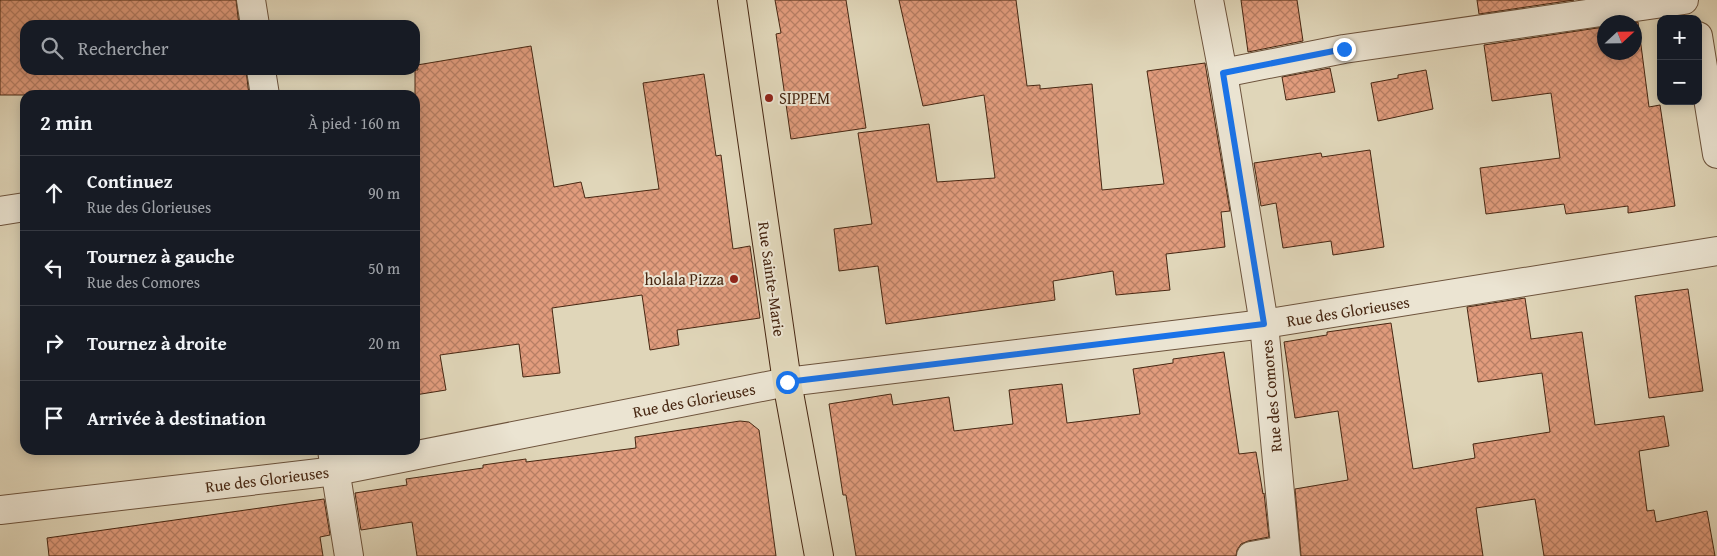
<!DOCTYPE html>
<html lang="fr">
<head>
<meta charset="utf-8">
<style>
  body { margin:0; font-family:"Gentium Book Plus",serif; background:#242831; color:#f1f3f6 }
  .controls { position:absolute; right:15px; top:15px; display:grid; overflow:hidden; border-radius:10px; box-shadow:0 2px 12px #0003 }
  .controls button { width:45px; height:45px; display:grid; place-items:center; padding:0; border:0; border-bottom:1px solid #363941; background:#171b24; color:#f1f3f6; font:25px sans-serif }
  .compass { position:absolute; left:1597px; top:15px; width:45px; height:45px; border-radius:50%; background:#171b24; box-shadow:0 2px 12px #0003; rotate:68deg }
  .stop { position:absolute; width:15px; height:15px; margin:-11px; border:4px solid #1a73e8; border-radius:50%; background:#fff }
  .stop.end { background:#1a73e8; border-color:#fff; box-shadow:0 1px 5px #0008 }
  .list { margin:0; padding:0; list-style:none }
  h2 { display:flex; justify-content:space-between; align-items:center; height:65px; margin:0; padding:0 20px; font-size:21px }
  h2 small { font-size:16px; font-weight:400; color:#9ea1a6 }
  .list li { display:grid; grid-template-columns:32px 1fr auto; gap:15px; align-items:center; box-sizing:border-box; height:75px; padding:0 20px; border-top:1px solid #363941 }
  .list b { display:block; font-size:19px; white-space:nowrap }
  .list p { margin:0; font-size:16px; white-space:nowrap; color:#9ea1a6 }
  .list em { font-size:16px; font-style:normal; color:#9ea1a6 }
  .icon { flex:none; width:28px; height:28px; fill:none; stroke:currentColor; stroke-width:2; stroke-linecap:round; stroke-linejoin:round }
  .map { position:relative; flex:none; width:1717px; height:556px; overflow:hidden }
  .search { position:absolute; background:#171b24; box-shadow:0 2px 12px #0003; left:20px; top:20px; width:400px; height:55px; display:flex; align-items:center; gap:12px; box-sizing:border-box; padding:0 18px; border-radius:15px; color:#9ea1a6; font-size:19px }
  .panel { position:absolute; background:#171b24; box-shadow:0 2px 12px #0003; left:20px; top:90px; width:400px; height:365px; border-radius:15px }
  .map>svg:first-child { display:block }
  .building { fill:url(#building-cross-hatch); stroke:#472712 }
  .lines { fill:none; stroke-linecap:round; stroke-linejoin:round }
  .minor-casing { stroke:#6d533c; stroke-width:30 }
  .major-casing { stroke:#472712; stroke-width:30 }
  .minor { stroke:#ebe4d2; stroke-width:28 }
  .major { stroke:#e0d6b9; stroke-width:28 }
  .route { stroke:#1a73e8; stroke-width:6 }
  .poi-dot { fill:#8f2418; stroke:#ebe4d2; stroke-width:2 }
  .labels { text-anchor:middle; stroke-width:4; stroke-linejoin:round; paint-order:stroke }
  .poi-label { font-size:16px; fill:#472712; stroke:#ebe4d2; text-anchor:start }
  .street-label { font-size:16px; fill:#472712; stroke:#ebe4d2 }
</style>
</head>
<body>
<div class="map">
<svg width="1717" height="556" viewBox="0 0 1717 556">
  <defs>
    <pattern id="building-cross-hatch" width="8" height="8" patternUnits="userSpaceOnUse" patternTransform="scale(1.25)"><rect width="8" height="8" fill="#e19c7d"/><path d="M0 0l8 8M0 8l8-8" fill="none" stroke="#b87f65"/></pattern>
  </defs>
  <rect width="100%" height="100%" fill="#e0d6b9"/>
  <filter id="stains"><feTurbulence type="fractalNoise" baseFrequency=".004" numOctaves="4"/><feColorMatrix values="0 0 0 0 .2 0 0 0 0 .09 0 0 0 0 .02 0 0 0 .5 -.17"/></filter>
  <radialGradient id="worn" r=".72"><stop offset=".6" stop-color="#630" stop-opacity="0"/><stop offset="1" stop-color="#630" stop-opacity=".3"/></radialGradient>
  <g class="building">
    <path d="M0,0H236L239,25H25V70H246L249,95H0Z"/>
    <path d="M775,0H846L866,128L791,139L776,34L781,33Z"/>
    <path d="M899,0H1016L1027,86L1040,85V89L1092,84L1102,190L1164,184L1147,71L1205,63L1230,211L1221,212L1225,247L1166,254L1170,290L1116,295L1113,271L1053,281L1055,300L886,324L878,266L839,271L834,229L872,224L858,133L929,124L937,182L995,178L984,95L923,106Z"/>
    <path d="M1241,0H1297L1303,41L1248,52Z"/>
    <path d="M1477,0H1574L1479,14Z"/>
    <path d="M1638,22L1649,107L1660,105L1675,206L1628,213V206L1566,214L1564,204L1486,214L1480,168L1560,158L1551,93L1492,101L1484,45L1604,27V52H1634V23Z"/>
    <path d="M531,46L554,187L581,182L585,198L659,189L643,83L704,74L716,156L721,155L733,249L750,246L760,318L677,330L679,345L650,350L642,295L552,308L560,373L523,377L519,344L440,355L446,390L415,395V70H418L417,65Z"/>
    <path d="M1330,68L1335,92L1286,100L1282,77Z"/>
    <path d="M1426,70L1433,109L1378,121L1371,83L1398,78V75Z"/>
    <path d="M1370,150L1384,247L1333,255L1331,241L1283,248L1276,203L1261,206L1254,163L1321,153L1322,157Z"/>
    <path d="M1688,289L1703,391L1649,398L1635,296Z"/>
    <path d="M1525,298L1531,339L1582,332L1595,425L1664,416L1669,446L1639,451L1647,511L1654,510L1656,522L1707,511L1715,556H1544L1535,499L1476,508L1483,556H1301L1295,489L1348,480L1338,411L1295,418L1284,342L1327,335V332L1391,323L1413,469L1475,458L1473,444L1550,432L1542,373L1478,382L1467,307Z"/>
    <path d="M1224,352L1239,454L1256,452L1263,494L1264,493L1269,537L1248,541L1241,544L1237,550L1236,556H856L846,495H843L829,404L891,394L893,405L949,397L954,431L1013,424L1009,390L1062,384L1067,423L1140,414L1133,369L1173,363V359Z"/>
    <path d="M740,421L749,422L759,430L776,556H417L412,522L361,530L355,493L407,485L406,479L483,468V465L526,459V462L636,448L635,437Z"/>
    <path d="M324,499L330,535L320,537L323,556H49L47,538Z"/>
  </g>
  <g class="lines">
    <g class="minor-casing">
      <g id="minor">
        <path d="M251,0L255,25"/>
        <path d="M1209,0L1223,73L1264,324L1286,556"/>
        <path d="M1698,36L1717,154"/>
        <path d="M261,70L265,95"/>
        <path d="M1223,73L1344,49L1684,0"/>
        <path d="M0,211L25,207"/>
        <path d="M332,450L349,556"/>
        <path d="M0,510L336,471L787,382L1264,324L1717,251"/>
        <path d="M1251,556L1285,550"/>
      </g>
    </g>
    <g class="major-casing">
      <path id="major" d="M732,0L787,382L819,556"/>
    </g>
    <use href="#minor" class="minor"/>
    <use href="#major" class="major"/>
  </g>
  <g class="lines">
    <path class="route" d="M787,382L1264,324L1223,73L1344,49"/>
  </g>
  <g class="poi-dot">
    <circle cx="769" cy="98" r="5"/>
    <circle cx="734" cy="279" r="5"/>
  </g>
  <g class="labels">
    <g class="poi-label">
      <text x="779" y="104">SIPPEM</text>
      <text x="724" y="285" text-anchor="end">holala Pizza</text>
    </g>
    <g class="street-label">
      <text transform="translate(772 279) rotate(82)" y="6">Rue Sainte-Marie</text>
      <text transform="translate(1348 311) rotate(-9)" y="6">Rue des Glorieuses</text>
      <text transform="translate(1271 396) rotate(-95)" y="6">Rue des Comores</text>
      <text transform="translate(694 400) rotate(-11)" y="6">Rue des Glorieuses</text>
      <text transform="translate(267 479) rotate(-7)" y="6">Rue des Glorieuses</text>
    </g>
  </g>
  <rect width="100%" height="100%" filter="url(#stains)"/>
  <rect width="100%" height="100%" fill="url(#worn)"/>
</svg>
<div class="controls">
<button>+</button>
<button>−</button>
</div>
<svg class="compass" viewBox="-18 -18 36 36"><path d="M0-13l5 13h-10z" fill="#e53935"/><path d="M0 13l5-13h-10z" fill="#9ea1a6"/></svg>
<div class="stop" style="left:787px;top:382px"></div>
<div class="stop end" style="left:1344px;top:49px"></div>
<div class="search"><svg class="icon" aria-label="search" viewBox="0 0 24 24"><circle cx="10" cy="10" r="6"/><path d="M15 15l6 6"/></svg>Rechercher</div>
<section class="panel">
<h2>2 min<small>À pied · 160 m</small></h2>
<ul class="list">
<li><svg class="icon" aria-label="ahead" viewBox="0 0 24 24"><path d="M12 20V5M6 11l6-6 6 6"/></svg><div><b>Continuez</b><p>Rue des Glorieuses</p></div><em>90 m</em></li>
<li><svg class="icon" aria-label="left" viewBox="0 0 24 24"><path d="M17 20v-9H6M10 6l-5 5 5 5"/></svg><div><b>Tournez à gauche</b><p>Rue des Comores</p></div><em>50 m</em></li>
<li><svg class="icon" aria-label="right" viewBox="0 0 24 24"><path d="M7 20v-9h11M14 6l5 5-5 5"/></svg><div><b>Tournez à droite</b></div><em>20 m</em></li>
<li><svg class="icon" aria-label="arrive" viewBox="0 0 24 24"><path d="M6 21V4h12l-3 4 3 4H6"/></svg><div><b>Arrivée à destination</b></div></li>
</ul>
</section>
</div>
</body>
</html>
